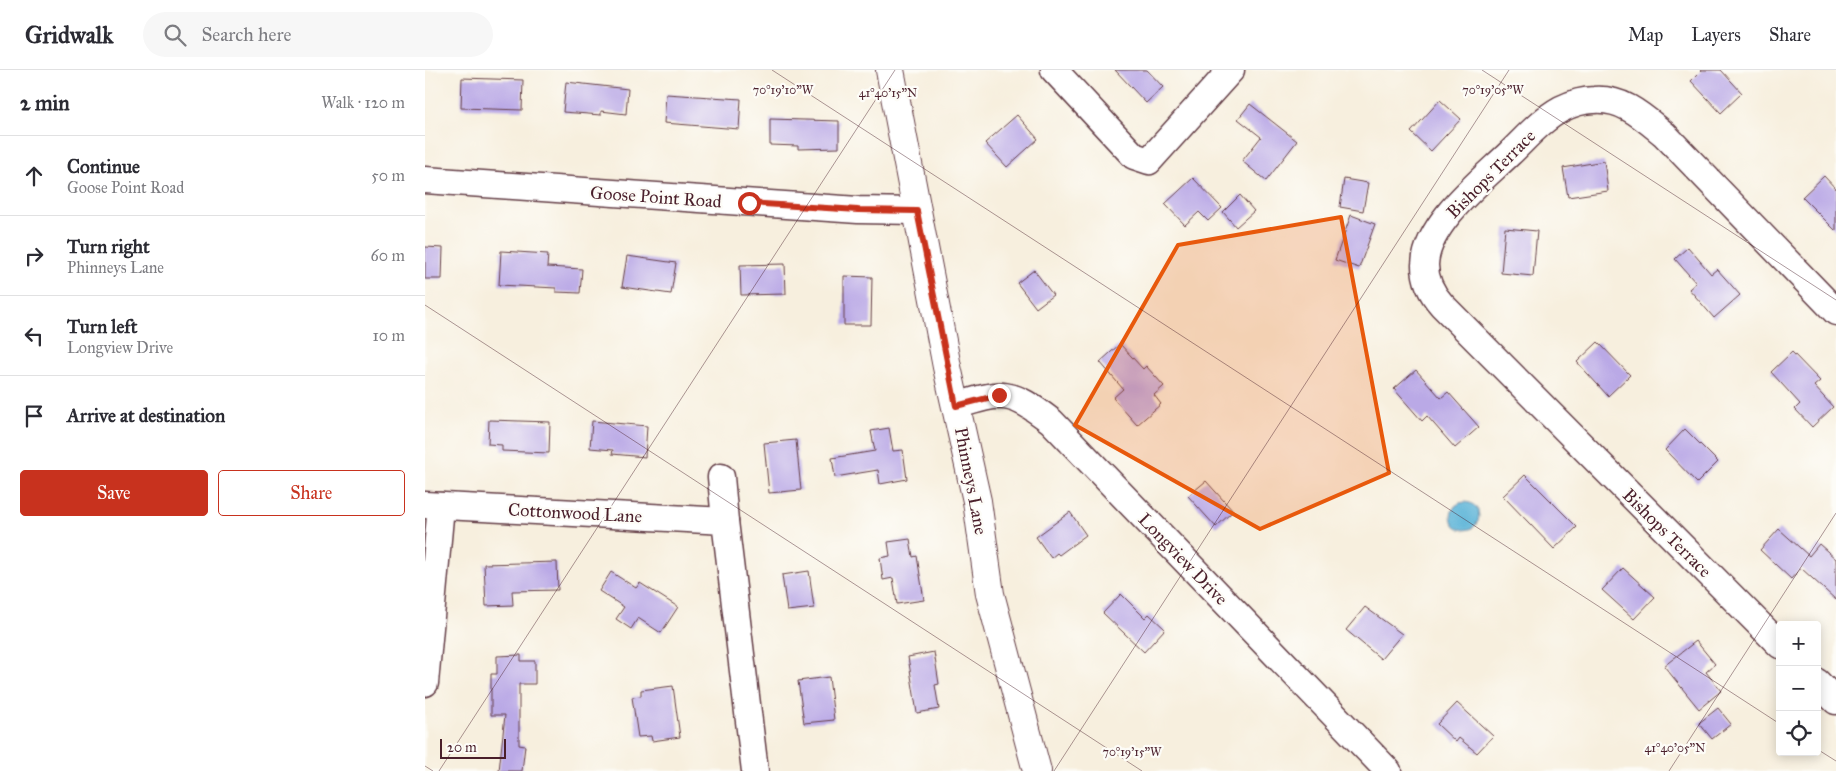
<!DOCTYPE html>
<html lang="en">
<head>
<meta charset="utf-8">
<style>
  body { margin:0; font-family:"IM FELL Great Primer",serif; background:#f7f7f7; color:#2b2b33 }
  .controls { position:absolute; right:15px; bottom:15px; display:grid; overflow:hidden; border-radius:5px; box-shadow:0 2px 12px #0003 }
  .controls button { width:45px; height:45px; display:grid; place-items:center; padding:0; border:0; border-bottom:1px solid #e1e1e2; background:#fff; color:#2b2b33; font:25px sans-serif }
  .scale { position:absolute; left:15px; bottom:12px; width:66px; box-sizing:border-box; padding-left:5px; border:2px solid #4a1f2b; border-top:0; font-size:14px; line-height:18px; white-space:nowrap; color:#4a1f2b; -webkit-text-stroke:4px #fdfcf7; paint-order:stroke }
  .stop { position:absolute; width:15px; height:15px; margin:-11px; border:4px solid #c8321e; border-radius:50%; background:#fff }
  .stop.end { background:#c8321e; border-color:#fff; box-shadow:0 1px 5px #0008 }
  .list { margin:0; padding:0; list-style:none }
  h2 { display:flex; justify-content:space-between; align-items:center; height:65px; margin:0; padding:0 20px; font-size:21px }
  h2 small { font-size:16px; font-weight:400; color:#7c7c81 }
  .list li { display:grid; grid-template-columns:32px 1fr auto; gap:15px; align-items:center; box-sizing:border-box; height:80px; padding:0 20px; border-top:1px solid #e1e1e2 }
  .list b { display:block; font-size:19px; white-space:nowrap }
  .list p { margin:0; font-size:16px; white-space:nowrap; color:#7c7c81 }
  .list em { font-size:16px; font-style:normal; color:#7c7c81 }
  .actions { display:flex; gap:10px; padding:15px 20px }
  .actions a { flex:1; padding:11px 0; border:1px solid #c8321e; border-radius:5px; text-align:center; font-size:18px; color:#c8321e }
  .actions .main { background:#c8321e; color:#fff }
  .icon { flex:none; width:28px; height:28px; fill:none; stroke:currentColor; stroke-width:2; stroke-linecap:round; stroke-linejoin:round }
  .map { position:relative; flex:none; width:1411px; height:701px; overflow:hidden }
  header { display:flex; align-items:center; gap:30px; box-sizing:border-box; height:70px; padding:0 25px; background:#fff; border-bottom:1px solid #e1e1e2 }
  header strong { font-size:24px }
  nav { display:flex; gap:28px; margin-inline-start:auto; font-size:18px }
  .search { width:350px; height:45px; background:#f7f7f7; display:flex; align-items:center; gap:12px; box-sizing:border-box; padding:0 18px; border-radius:28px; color:#7c7c81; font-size:19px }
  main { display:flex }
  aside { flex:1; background:#fff }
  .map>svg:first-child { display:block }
  .water { fill:#5bb4d8; stroke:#526a82 }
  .building { fill:#baa9e6 }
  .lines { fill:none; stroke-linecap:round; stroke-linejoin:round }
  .street-casing { stroke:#643e46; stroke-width:29 }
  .secondary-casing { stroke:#643e46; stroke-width:30 }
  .street { stroke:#fff; stroke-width:26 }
  .secondary { stroke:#fff; stroke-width:28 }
  .route { stroke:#c8321e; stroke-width:6 }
  .marked { fill:#e8590c; fill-opacity:0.2; stroke:#e8590c; stroke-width:4; stroke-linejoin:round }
  .ticks { fill:none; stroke:#4a1f2b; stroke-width:1; stroke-opacity:0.45 }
  .labels { text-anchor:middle; stroke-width:4.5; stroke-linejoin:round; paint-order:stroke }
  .street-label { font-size:18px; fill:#4a1f2b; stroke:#fdfcf7 }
  .ticks-label { font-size:12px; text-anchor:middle; fill:#4a1f2b; stroke:#fdfcf7; stroke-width:4.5; stroke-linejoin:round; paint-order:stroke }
</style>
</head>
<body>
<header>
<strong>Gridwalk</strong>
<div class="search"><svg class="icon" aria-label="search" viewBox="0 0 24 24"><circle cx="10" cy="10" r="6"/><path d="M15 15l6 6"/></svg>Search here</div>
<nav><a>Map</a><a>Layers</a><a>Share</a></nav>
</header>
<main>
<aside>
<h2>2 min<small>Walk · 120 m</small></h2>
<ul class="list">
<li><svg class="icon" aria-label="ahead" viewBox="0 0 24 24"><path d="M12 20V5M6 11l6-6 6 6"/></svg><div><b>Continue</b><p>Goose Point Road</p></div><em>50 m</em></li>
<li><svg class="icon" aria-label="right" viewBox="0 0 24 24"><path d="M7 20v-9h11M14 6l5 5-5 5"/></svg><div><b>Turn right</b><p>Phinneys Lane</p></div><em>60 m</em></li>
<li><svg class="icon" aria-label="left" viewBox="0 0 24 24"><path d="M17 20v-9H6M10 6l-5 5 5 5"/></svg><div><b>Turn left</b><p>Longview Drive</p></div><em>10 m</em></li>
<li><svg class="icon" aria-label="arrive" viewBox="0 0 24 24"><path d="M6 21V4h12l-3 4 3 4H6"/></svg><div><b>Arrive at destination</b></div></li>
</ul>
<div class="actions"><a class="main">Save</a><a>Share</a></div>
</aside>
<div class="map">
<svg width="1411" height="701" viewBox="0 0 1411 701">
  <rect width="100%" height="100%" fill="#fdfcf7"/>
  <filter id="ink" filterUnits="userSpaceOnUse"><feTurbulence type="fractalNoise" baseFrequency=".02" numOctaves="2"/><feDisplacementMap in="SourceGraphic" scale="10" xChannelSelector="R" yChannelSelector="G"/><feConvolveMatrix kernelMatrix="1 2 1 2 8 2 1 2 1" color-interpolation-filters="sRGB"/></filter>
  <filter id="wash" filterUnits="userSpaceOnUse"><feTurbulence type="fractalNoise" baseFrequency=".0096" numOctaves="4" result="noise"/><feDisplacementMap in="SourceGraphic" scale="20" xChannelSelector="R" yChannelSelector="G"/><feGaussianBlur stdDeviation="1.12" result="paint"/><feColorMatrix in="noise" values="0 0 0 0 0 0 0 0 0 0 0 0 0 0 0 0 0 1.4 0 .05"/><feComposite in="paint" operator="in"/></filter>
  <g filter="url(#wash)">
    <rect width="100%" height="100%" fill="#f7efde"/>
    <circle class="water" cx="1040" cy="446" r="14"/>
    <g id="blocks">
      <g class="building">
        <path d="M690,0H722L738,17L721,33Z"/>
        <path d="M1277,0H1296L1317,23L1296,43L1266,11Z"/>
        <path d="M37,8L98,10L97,40L36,38Z"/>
        <path d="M141,12L203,19L201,44L176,41V45L138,42Z"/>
        <path d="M241,24L316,29L314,59L239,53Z"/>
        <path d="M1015,30L1036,49L1006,81L986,62Z"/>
        <path d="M825,34L872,71L841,111L817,91L836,67L813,49Z"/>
        <path d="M592,45L613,69L582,97L560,73Z"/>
        <path d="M345,49L414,51V78L373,79V76L345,75Z"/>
        <path d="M1179,91L1183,121L1143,127L1138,98Z"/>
        <path d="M1399,106L1411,119V161L1377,127Z"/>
        <path d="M768,108L797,138L783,151L774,142L760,155L740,134Z"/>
        <path d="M919,109L943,113L938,141L915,137Z"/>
        <path d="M815,125L829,141L811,157L798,142Z"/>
        <path d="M926,145L950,154L934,198L910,190Z"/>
        <path d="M1080,158L1112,161L1108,206L1076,203Z"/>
        <path d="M0,177L18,178L17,209H0Z"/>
        <path d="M1263,177L1286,204L1292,199L1315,225L1289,248L1264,219L1271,213L1250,189Z"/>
        <path d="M76,181L123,184L122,197L157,199L155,223L131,222V218L74,215Z"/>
        <path d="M202,186L251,193L246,224L197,217Z"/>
        <path d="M360,194L361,224L316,225L315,195Z"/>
        <path d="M609,200L628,225L611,238L592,213Z"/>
        <path d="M419,206L447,207L446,255H419Z"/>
        <path d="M1173,272L1205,305L1183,326L1152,292Z"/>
        <path d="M695,274L718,299L721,296L739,316L729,325L736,334L712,355L688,328L698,319L675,292Z"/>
        <path d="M1367,282L1395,311L1389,316L1408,337L1387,357L1370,339L1375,334L1346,302Z"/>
        <path d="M991,300L1016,328L1023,322L1054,357L1030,378L1002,346L997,351L969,319Z"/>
        <path d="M64,350L125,352L124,383L77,381V375L63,374Z"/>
        <path d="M167,351L222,356L220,387L187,384L188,380L165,378Z"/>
        <path d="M464,358L468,381L478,380L482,409L455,414L453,400L410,407L407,388L450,381L446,361Z"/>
        <path d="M1260,359L1293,392L1272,413L1240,380Z"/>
        <path d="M371,370L376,420L344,423L339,373Z"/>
        <path d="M1100,405L1152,457L1129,479L1078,426Z"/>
        <path d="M781,411L808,441L791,457L763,426Z"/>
        <path d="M645,442L661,465L634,485L632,483L626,488L611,467Z"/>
        <path d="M1354,459L1384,486L1394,474L1411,489V530L1376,498L1366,509L1335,480Z"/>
        <path d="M485,469L488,487L492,486L499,530L472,534L468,508L458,510L455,488L465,486L463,472Z"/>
        <path d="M132,492L133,520L87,521L88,535L61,536L59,494Z"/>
        <path d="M1198,498L1230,527L1209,549L1177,520Z"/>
        <path d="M384,501L389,538L362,541L357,505Z"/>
        <path d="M186,502L211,518L215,513L253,537L236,563L213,548L206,559L191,549L199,537L174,521Z"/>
        <path d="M696,524L720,548L724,544L740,559L719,582L678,543Z"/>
        <path d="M940,537L977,564L956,589L921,560Z"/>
        <path d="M1271,571L1290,594L1281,602L1296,621L1274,639L1239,596Z"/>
        <path d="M509,582L514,614L510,615L514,639L492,643L483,587Z"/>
        <path d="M96,585V591H110V614H94V675L100,676L97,701H74L80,645H66V604H72V586Z"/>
        <path d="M404,607L409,650L379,653L373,611Z"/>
        <path d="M248,616L255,667L227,671L226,666L213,667L207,627L216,626V620Z"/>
        <path d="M1032,633L1068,666L1052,683L1034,668L1031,672L1012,654Z"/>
        <path d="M1293,638L1306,654L1287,669L1274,653Z"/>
      </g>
    </g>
  </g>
  <g filter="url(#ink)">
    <use href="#blocks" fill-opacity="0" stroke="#643e46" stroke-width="1"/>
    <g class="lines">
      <g class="street-casing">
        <g id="street">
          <path d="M629,0L709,86L724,91L806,0"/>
          <path d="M0,110L433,140L492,141"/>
          <path d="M531,336C578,321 585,320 626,351L963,701"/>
          <path d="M296,407L300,451"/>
          <path d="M0,435L300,451L330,701"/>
          <path d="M1355,575L1017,235C1007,224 1000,211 1000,195C1001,154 1057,110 1084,84C1100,69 1116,50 1136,39C1146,34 1158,30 1169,30C1198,28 1217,46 1239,64L1411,242"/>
          <path d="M1392,612L1411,631"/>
          <path d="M0,613L16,436"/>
        </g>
      </g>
      <g class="secondary-casing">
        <path id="secondary" d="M465,0L522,297L552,431L565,524L612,701"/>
      </g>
      <use href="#street" class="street"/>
      <use href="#secondary" class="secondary"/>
    </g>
  </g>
  <g class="lines" filter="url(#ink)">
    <path class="route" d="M324,133L433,140L492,141L531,336L574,325"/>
  </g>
  <path class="marked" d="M916,147L964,403L835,459L650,355L753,175Z"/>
  <path class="ticks" d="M347,0L1355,654M1057,0L1411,230M0,235L717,701M1392,679L1411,691M0,696L8,701M14,701L470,0M629,701L1084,0M1244,701L1411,443"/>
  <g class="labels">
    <g class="street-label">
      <text transform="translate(1066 104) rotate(-45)" y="6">Bishops Terrace</text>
      <text transform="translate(231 127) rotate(4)" y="6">Goose Point Road</text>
      <text transform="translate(546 411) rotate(79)" y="6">Phinneys Lane</text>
      <text transform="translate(150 443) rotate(3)" y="6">Cottonwood Lane</text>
      <text transform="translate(1242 463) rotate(45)" y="6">Bishops Terrace</text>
      <text transform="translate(758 489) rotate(46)" y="6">Longview Drive</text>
    </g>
  </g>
  <g class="ticks-label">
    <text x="358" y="24">70°19'10"W</text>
    <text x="1068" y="24">70°19'05"W</text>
    <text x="463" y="27">41°40'15"N</text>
    <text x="1250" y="682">41°40'05"N</text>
    <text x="707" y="686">70°19'15"W</text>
  </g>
</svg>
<div class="controls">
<button>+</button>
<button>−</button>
<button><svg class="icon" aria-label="locate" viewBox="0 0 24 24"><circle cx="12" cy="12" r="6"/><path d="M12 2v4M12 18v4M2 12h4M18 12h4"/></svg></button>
</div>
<div class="scale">20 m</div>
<div class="stop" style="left:324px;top:133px"></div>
<div class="stop end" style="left:574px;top:325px"></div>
</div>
</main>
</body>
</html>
